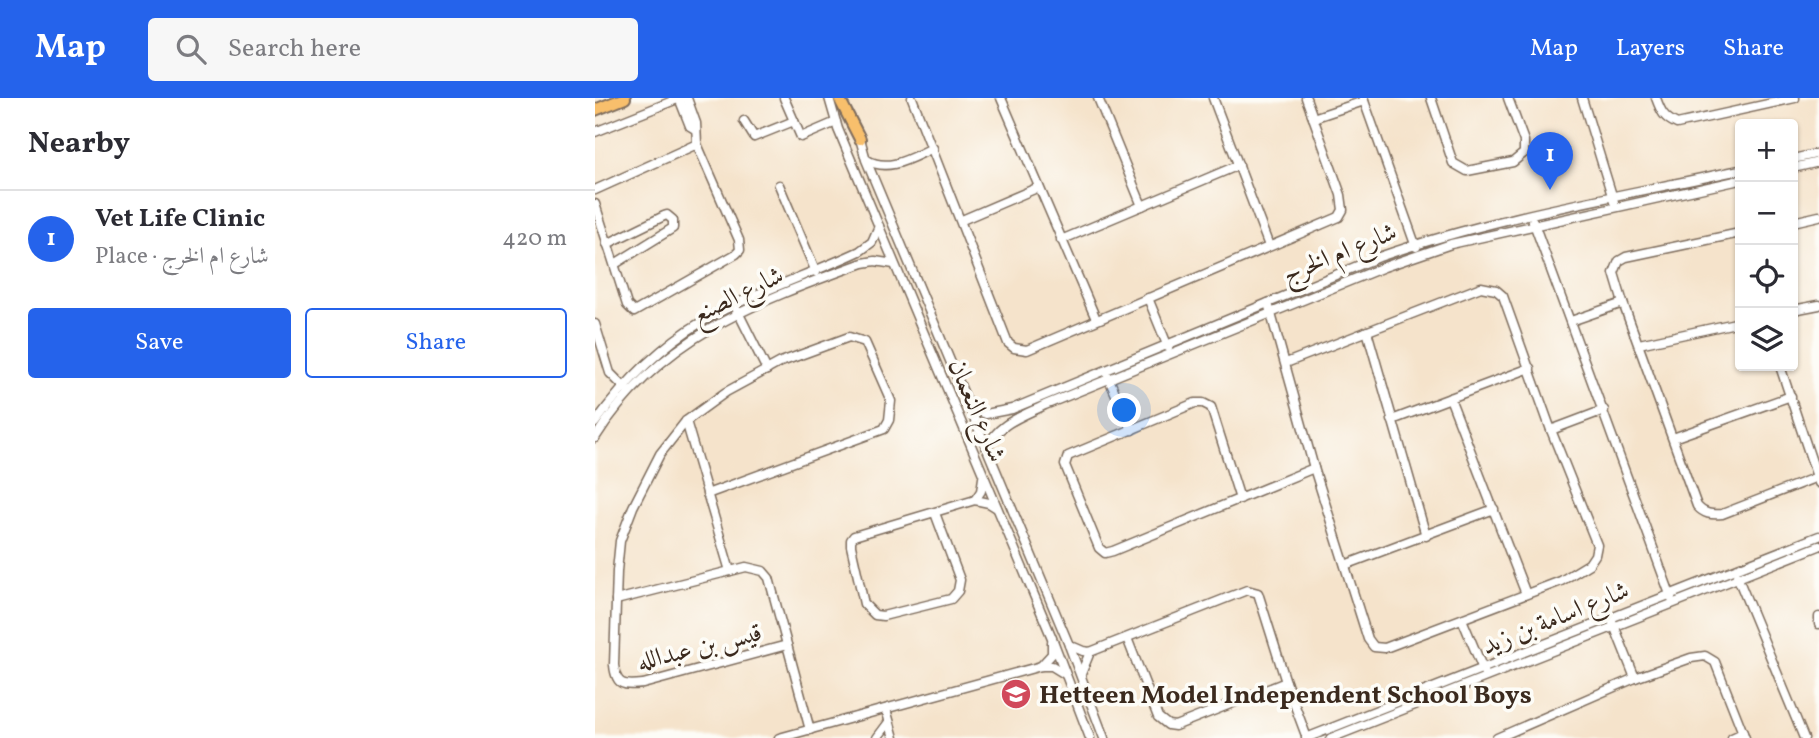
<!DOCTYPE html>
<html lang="en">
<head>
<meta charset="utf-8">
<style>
  body { margin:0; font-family:Vollkorn,Amiri,serif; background:#f7f7f7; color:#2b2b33 }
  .controls { position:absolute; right:21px; top:21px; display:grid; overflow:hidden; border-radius:7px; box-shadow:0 2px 5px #0004 }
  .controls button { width:63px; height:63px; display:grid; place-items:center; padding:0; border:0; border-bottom:2px solid #e1e1e2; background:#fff; color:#2b2b33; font:35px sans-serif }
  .you { position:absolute; left:530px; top:313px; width:24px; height:24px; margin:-18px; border:5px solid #fff; border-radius:50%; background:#1a73e8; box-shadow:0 0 0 10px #1a73e833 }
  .badge { display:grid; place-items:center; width:46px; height:46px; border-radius:50%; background:#2563eb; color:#fff; font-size:23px; font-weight:700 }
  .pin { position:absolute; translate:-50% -58px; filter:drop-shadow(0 2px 4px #0008) }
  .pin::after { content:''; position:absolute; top:37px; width:24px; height:21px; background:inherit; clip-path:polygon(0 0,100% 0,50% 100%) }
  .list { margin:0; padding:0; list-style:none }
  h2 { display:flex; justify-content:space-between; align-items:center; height:91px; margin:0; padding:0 28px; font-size:30px }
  h2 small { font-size:23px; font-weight:400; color:#7c7c81 }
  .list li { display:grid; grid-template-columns:46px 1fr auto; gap:21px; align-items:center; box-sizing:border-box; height:98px; padding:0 28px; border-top:2px solid #e1e1e2 }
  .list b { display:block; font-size:26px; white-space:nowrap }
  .list p { margin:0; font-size:23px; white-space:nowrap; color:#7c7c81 }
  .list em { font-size:23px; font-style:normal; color:#7c7c81 }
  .actions { display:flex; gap:14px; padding:21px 28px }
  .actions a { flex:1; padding:16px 0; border:2px solid #2563eb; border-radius:7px; text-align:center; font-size:24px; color:#2563eb }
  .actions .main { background:#2563eb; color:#fff }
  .icon { flex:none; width:38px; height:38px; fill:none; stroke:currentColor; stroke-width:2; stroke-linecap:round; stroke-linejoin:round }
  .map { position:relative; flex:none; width:1224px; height:640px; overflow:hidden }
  header { display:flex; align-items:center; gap:42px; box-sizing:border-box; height:98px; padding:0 35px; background:#2563eb; color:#fff }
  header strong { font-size:33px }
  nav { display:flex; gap:38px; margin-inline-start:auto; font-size:24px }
  .search { width:490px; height:63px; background:#f7f7f7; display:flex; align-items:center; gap:18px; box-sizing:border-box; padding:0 24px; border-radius:7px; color:#7c7c81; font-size:26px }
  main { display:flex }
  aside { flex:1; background:#fff }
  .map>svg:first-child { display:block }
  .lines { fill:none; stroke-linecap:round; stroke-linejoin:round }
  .minor-casing { stroke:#7c6b5b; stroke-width:11 }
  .major-casing { stroke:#7c6b5b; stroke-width:14 }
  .minor { stroke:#fff; stroke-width:8 }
  .major { stroke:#f8bf6c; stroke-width:10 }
  .labels { text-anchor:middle; stroke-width:7; stroke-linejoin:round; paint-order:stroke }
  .street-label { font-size:26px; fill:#3b2a1e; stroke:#fdfcf7 }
  .poi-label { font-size:26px; font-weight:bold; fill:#3b2a1e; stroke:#fdfcf7; text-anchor:start }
</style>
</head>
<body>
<header>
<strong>Map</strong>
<div class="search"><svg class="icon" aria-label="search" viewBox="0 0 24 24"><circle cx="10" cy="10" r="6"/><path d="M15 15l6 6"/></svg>Search here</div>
<nav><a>Map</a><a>Layers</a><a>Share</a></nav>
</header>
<main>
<aside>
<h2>Nearby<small></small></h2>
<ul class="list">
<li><span class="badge">1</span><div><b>Vet Life Clinic</b><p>Place · شارع ام الخرج</p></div><em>420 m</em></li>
</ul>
<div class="actions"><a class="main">Save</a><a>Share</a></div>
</aside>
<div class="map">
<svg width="1224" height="640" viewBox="0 0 1224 640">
  <rect width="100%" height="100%" fill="#fdfcf7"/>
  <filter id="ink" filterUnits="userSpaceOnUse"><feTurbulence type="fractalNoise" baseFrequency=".0143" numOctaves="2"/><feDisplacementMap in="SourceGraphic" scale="14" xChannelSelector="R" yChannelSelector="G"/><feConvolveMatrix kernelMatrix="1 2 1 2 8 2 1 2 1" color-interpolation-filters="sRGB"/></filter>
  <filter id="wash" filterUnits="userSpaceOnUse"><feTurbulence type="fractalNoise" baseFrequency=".00686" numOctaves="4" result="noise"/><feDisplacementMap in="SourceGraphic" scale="28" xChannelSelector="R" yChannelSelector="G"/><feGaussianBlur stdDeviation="1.57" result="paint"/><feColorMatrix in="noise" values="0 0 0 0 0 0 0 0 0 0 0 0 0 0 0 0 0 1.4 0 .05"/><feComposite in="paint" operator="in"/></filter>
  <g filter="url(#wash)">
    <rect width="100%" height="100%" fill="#f5e3cb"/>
  </g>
  <g filter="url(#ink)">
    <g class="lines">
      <g class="minor-casing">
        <g id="minor">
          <path d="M84,0L95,28L100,31"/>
          <path d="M189,0L206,39L241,24"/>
          <path d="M234,0L243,31L457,540L495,640"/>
          <path d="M317,0L413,245L419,250L432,252L744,119L748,112L746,97L711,0"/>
          <path d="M406,0L501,221"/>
          <path d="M503,0L547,108"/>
          <path d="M618,0L674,148"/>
          <path d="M768,0L821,149"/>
          <path d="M836,0L858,65L872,73L918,64L929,55V43L913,0"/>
          <path d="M987,0L1019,104"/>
          <path d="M1061,0C1066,14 1069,20 1082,26L1200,0"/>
          <path d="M718,20L769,3"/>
          <path d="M149,23L159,39L199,23"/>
          <path d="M0,34L85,0"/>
          <path d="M264,37L271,62L474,547L509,640"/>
          <path d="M1198,61L1224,55"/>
          <path d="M272,62C294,75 317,59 338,50"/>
          <path d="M1198,70L1224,64"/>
          <path d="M184,87L221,174"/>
          <path d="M0,92L102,46"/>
          <path d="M0,106L32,207L39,214L141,156L145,152L144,142L102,46L101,25L92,0"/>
          <path d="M367,122L444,89"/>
          <path d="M938,123L1076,499"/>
          <path d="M1198,124L1224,118"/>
          <path d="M1145,135L1031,159L1024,163L1019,175L1028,205L1102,408C1109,416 1116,417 1127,416L1222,379"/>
          <path d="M466,142L644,67"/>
          <path d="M12,146L69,118L72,117L78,122V130L20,166"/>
          <path d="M553,200L573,249"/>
          <path d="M673,205L719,370L773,541L779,549L790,550L966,483L994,466L1000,457L1002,447L956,332L908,198L901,192L886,189L691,265"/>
          <path d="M142,212L172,272"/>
          <path d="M1198,212L1224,207"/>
          <path d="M976,223L1028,205"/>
          <path d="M0,226L15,275L31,291"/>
          <path d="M772,233L831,438"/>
          <path d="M1044,246L1145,224"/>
          <path d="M1185,268L1224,385"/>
          <path d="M513,279L537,332"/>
          <path d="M855,300L931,496"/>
          <path d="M375,309L391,316L417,311L784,159C901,118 1025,98 1145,72"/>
          <path d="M797,322L935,270"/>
          <path d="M91,323L135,473"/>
          <path d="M0,325C30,284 64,249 108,223C157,195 214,177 265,153L277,144L284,128"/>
          <path d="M956,332L1009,312"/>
          <path d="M0,340C64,239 161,204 268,165L280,163L299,166"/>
          <path d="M1078,340L1196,298"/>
          <path d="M392,350C401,326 428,318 450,307L789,169L856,146L1145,82"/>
          <path d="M112,396L289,331L294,322L296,303L270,244L254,239L186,264L131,294L91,323L65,356L38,409L25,443L22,473L19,567C21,588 29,588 48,586L192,547"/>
          <path d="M645,401L616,309L608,305H600L473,358L470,367L504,450L510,455L518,453L719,370"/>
          <path d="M380,402L386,393L388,380"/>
          <path d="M340,415L365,482L363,493L356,501L288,518L280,517L269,506L256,448V442L259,438L380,402L394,405L402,410"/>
          <path d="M750,467L899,411"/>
          <path d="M1142,478L1209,640"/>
          <path d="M21,502L151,469L168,473L174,480L215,632"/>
          <path d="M1224,519V526"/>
          <path d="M867,521L890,576"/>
          <path d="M1018,525L1040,580"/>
          <path d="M532,540L563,619L573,627L580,628L691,584"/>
          <path d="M474,547L488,553L495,554L652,492L663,495L691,584L712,640"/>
          <path d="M446,568L457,556V544"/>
          <path d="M486,576L495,554"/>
          <path d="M291,611L299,640"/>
          <path d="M184,640L446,568H457L470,576"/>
          <path d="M282,640L294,624"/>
          <path d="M711,640L1224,438"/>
          <path d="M736,640L1224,448"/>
          <path d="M902,640L1040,580L1096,560L1110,558L1120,564L1150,640"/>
          <path d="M1137,640L1148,635"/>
        </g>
      </g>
      <g class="major-casing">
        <g id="major">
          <path d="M244,0L265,41"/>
          <path d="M0,12L30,0"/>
        </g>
      </g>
      <use href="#minor" class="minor"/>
      <use href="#major" class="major"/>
    </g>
  </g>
  <defs>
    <g id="school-disc" transform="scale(1.575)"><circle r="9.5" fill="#d1495b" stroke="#fdfcf7"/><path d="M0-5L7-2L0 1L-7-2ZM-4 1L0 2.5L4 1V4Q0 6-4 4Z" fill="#fff"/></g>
  </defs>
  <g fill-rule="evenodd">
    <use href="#school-disc" x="421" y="596"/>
  </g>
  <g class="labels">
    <g class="street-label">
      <text transform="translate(744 154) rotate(-22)" y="9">شارع ام الخرج</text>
      <text transform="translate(142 196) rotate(-26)" y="9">شارع الصنع</text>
      <text transform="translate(383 312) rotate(67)" y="9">شارع النعمان</text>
      <text transform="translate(960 519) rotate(-22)" y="9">شارع اسامة بن زيد</text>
      <text transform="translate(104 548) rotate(-14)" y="9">قيس بن عبدالله</text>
    </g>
    <g class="poi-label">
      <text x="444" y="605">Hetteen Model Independent School Boys</text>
    </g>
  </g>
</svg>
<div class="controls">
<button>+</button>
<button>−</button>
<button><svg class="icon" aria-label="locate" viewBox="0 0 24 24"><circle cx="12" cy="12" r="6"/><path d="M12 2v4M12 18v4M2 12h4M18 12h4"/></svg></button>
<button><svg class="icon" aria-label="layers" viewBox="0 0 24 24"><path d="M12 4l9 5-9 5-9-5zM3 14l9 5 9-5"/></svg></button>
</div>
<div class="you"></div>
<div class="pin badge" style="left:955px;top:92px">1</div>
</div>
</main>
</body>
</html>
